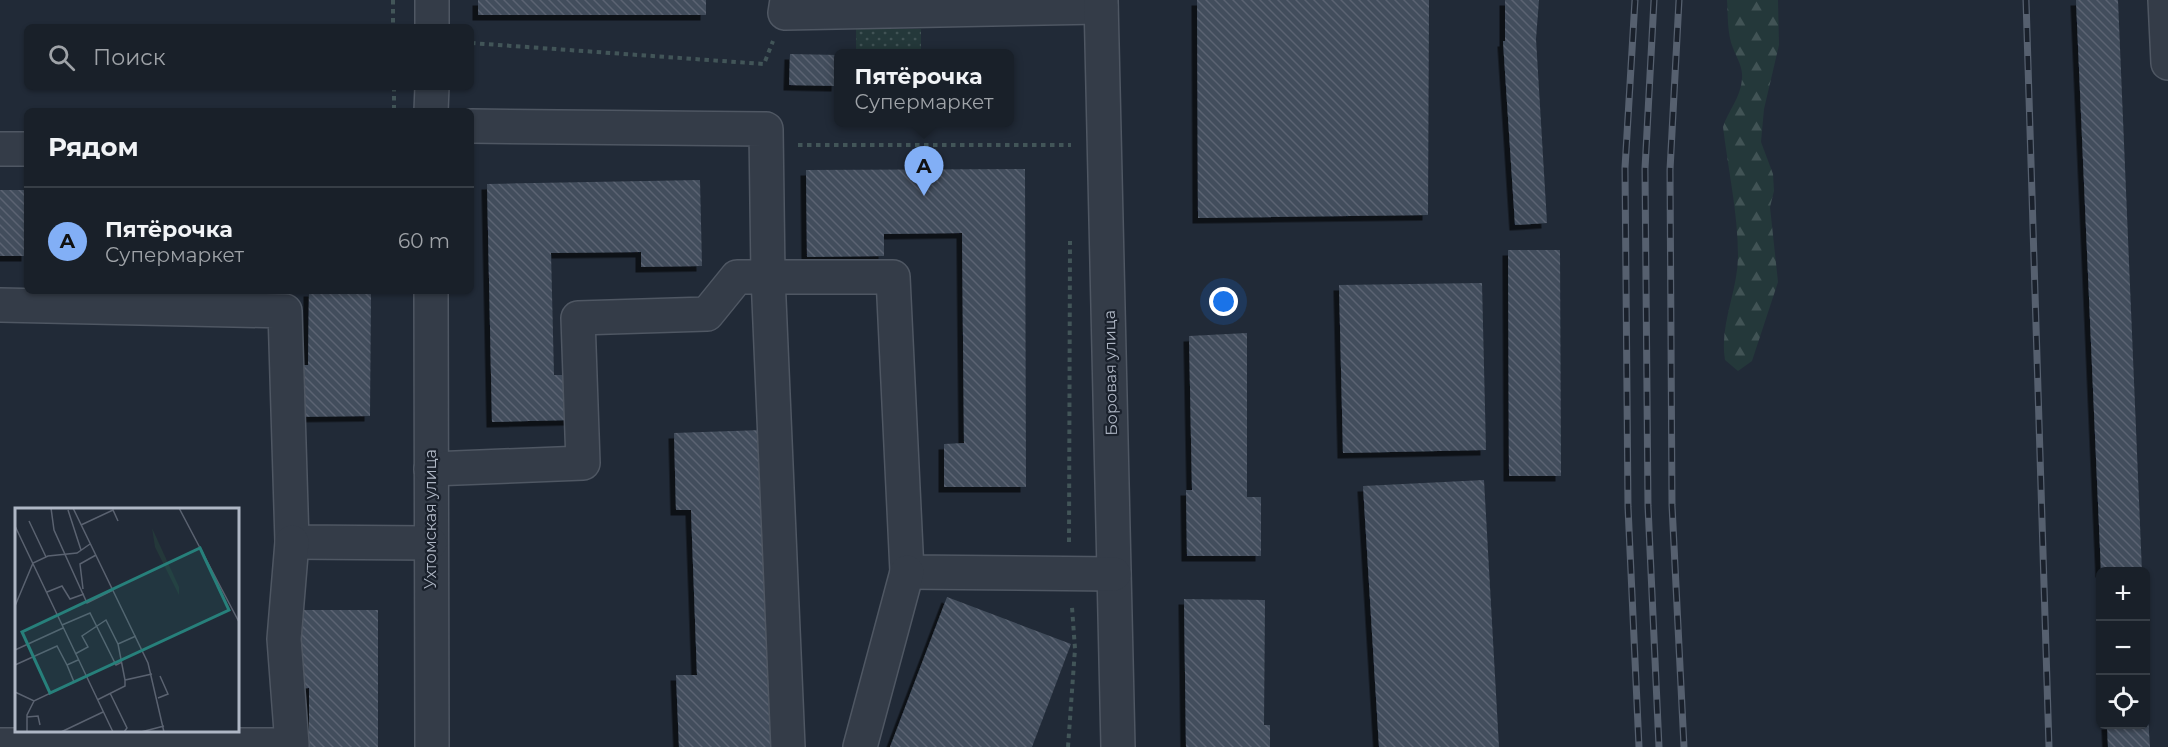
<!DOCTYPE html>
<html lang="ru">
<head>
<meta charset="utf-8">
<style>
  body { margin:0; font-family:Montserrat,sans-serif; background:#222831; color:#f1f3f6 }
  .controls { position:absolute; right:18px; bottom:18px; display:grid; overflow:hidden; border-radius:9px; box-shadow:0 2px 4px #0004 }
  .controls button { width:54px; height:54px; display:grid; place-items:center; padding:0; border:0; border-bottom:2px solid #373e46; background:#192029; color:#f1f3f6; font:30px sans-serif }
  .you { position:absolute; left:1224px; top:302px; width:21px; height:21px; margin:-15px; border:4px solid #fff; border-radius:50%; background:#1a73e8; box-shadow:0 0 0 9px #1a73e833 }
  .badge { display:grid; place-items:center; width:39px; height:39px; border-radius:50%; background:#82aff6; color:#111; font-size:20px; font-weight:700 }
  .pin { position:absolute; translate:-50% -50px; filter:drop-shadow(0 2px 3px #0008) }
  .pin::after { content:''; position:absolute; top:32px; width:21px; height:18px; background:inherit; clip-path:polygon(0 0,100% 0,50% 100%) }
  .popup { position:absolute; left:834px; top:49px; width:180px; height:78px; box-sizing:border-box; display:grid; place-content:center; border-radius:9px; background:#192029; filter:drop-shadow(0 2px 4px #0005); font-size:20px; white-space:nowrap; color:#9fa3a8 }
  .popup b { font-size:22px; color:#f1f3f6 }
  .popup::after { content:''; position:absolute; left:50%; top:100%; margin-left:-12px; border:12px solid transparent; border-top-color:#192029 }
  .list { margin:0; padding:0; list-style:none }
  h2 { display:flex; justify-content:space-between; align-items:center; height:78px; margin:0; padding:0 24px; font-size:26px }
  h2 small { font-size:20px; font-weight:400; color:#9fa3a8 }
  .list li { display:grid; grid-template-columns:39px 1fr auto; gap:18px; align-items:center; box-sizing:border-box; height:108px; padding:0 24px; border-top:2px solid #373e46 }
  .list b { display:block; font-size:22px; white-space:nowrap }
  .list p { margin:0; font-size:20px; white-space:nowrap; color:#9fa3a8 }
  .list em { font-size:20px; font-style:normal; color:#9fa3a8 }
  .icon { flex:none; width:33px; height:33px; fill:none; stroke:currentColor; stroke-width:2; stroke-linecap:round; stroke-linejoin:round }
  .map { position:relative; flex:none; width:2168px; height:747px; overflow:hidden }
  .search { position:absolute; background:#192029; box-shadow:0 2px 4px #0004; left:24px; top:24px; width:450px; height:66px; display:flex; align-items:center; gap:15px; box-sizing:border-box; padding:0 21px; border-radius:9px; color:#9fa3a8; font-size:22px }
  .panel { position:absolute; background:#192029; box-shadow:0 2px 4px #0004; left:24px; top:108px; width:450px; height:186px; border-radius:9px }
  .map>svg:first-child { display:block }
  .forest { fill:url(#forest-firs) }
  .park { fill:url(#park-dots) }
  .building { fill:url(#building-back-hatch); filter:url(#shadow) }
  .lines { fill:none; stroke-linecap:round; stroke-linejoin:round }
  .minor-casing { stroke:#4f5763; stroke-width:36 }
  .path { stroke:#425558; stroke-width:4; stroke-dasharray:4.5 4.5; stroke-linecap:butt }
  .minor { stroke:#343c48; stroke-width:33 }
  .rail-casing { stroke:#56606f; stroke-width:7 }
  .rail { stroke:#1a212c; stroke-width:4.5; stroke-dasharray:14; stroke-linecap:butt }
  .labels { text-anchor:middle; stroke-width:4.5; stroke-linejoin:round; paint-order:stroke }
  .street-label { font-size:16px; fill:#afb7c5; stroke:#1a212c }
  .inset-road { fill:none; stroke:#5a6270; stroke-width:1.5 }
  .view { fill:#27807b; fill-opacity:0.15; stroke:#27807b; stroke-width:3 }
  .inset-edge { fill:none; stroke:#afb7c5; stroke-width:3 }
</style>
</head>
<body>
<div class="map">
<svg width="2168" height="747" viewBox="0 0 2168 747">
  <defs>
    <pattern id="forest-firs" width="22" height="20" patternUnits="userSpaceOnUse" patternTransform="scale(1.5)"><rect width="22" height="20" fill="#24383a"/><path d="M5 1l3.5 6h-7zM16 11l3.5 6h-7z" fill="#415355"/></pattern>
    <pattern id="park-dots" width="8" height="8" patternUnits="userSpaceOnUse" patternTransform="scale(1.5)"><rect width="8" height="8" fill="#24383a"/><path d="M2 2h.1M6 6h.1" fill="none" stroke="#415355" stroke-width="1.8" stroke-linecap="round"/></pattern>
    <pattern id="building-back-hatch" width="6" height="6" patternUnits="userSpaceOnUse" patternTransform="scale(1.5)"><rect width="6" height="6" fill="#424d5c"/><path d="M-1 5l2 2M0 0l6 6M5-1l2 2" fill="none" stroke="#5b6472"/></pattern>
    <filter id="shadow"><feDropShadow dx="-5.5" dy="5.5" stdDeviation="0" flood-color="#0009"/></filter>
  </defs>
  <rect width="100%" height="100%" fill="#212a37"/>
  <path class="forest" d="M1727,0H1778L1779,45L1764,109L1761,142L1773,174L1774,191L1770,207L1778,282L1752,361L1738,371L1725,360C1719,325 1738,291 1738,256C1738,213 1728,169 1723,127C1728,111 1741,97 1742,79C1743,66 1737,59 1733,48C1727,34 1728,14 1727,0Z"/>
  <rect class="park" x="856" y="29" width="65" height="24"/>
  <g class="building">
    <rect x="478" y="0" width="228" height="15"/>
    <path d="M1197,0H1429L1428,215L1198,218Z"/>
    <path d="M1505,0H1539L1536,39L1547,223L1515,225L1503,41H1505Z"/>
    <path d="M2076,0H2118L2142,572H2101Z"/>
    <path d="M790,54L838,55L837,86L789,85Z"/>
    <path d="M1025,169L1026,487H944V444L964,443L962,233L884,234V256L807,257L806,170Z"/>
    <path d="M700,180L702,266L641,267V252L551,253L554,375H571L572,420L492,422L487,184Z"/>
    <rect x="0" y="190" width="27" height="66"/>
    <path d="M1508,250H1560L1561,476H1509Z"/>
    <path d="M1482,283L1486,450L1343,453L1339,285Z"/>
    <path d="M309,291H371L370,416L290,417L291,365H308Z"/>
    <path d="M1247,333V497H1261V556H1187L1186,490H1192L1189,336Z"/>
    <path d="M762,430L773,747H679L676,675H697L691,510H676L674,433Z"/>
    <path d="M1484,480L1499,747H1379L1363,486Z"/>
    <path d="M947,597L1071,644L1032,747H890Z"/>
    <path d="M1184,599L1265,600L1264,725H1270V747H1186Z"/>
    <path d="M296,610H378V747H309V688L296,689Z"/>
    <path d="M2146,687L2150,747H2108L2107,724H2146Z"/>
  </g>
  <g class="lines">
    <g class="minor-casing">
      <g id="minor">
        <path d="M787,0L785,13L1101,7"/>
        <path d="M1101,0L1118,747"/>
        <path d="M2165,0L2168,63"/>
        <path d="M432,27V0"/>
        <path d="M431,111L432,87"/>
        <path d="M471,126L766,129L768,276L788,747"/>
        <path d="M0,149H27"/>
        <path d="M431,291L432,747"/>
        <path d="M0,305L285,311L292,542L430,543"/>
        <path d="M431,469L583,463L578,318L707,314L737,277H893L907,572L1114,574"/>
        <path d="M0,745H292L284,639L292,542"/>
        <path d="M860,747L907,572"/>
      </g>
    </g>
    <g class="path">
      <path d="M393,0V27"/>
      <path d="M471,43L764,64L773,41"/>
      <path d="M394,87V111"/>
      <path d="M798,145H1071"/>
      <path d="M1069,542L1070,241"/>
      <path d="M1068,747L1075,649L1072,607"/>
    </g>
    <use href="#minor" class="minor"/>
    <g class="rail-casing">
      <g id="rail">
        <path d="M1635,0L1625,168L1628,507L1639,747"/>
        <path d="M1654,0L1645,169L1648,506L1659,747"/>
        <path d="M1679,0L1670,170L1672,505L1684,747"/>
        <path d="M2026,0L2049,747"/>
      </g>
    </g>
    <use href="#rail" class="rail"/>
  </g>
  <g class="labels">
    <g class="street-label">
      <text transform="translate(1110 373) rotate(-91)" y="6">Боровая улица</text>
      <text transform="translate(430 519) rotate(-90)" y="6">Ухтомская улица</text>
    </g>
  </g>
  <g transform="translate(15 508)">
    <rect width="224" height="224" fill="#212a37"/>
    <path d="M137,20L164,79V87L140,39Z" fill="#24383a"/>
    <path class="inset-road" d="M36,0L39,22L72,95L98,82M58,0L133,155L149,224M164,0L224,114M53,2L66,42M14,13L31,49M66,17L98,2L103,13M0,18L98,224M68,81L65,56L81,47M32,84L47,78L55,91L69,86M0,98L18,55L33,48L62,45L75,36M47,117L75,105L101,157L107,154M103,136L110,172L137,166M0,142L48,120M60,146L73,139L67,128L91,112L103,136L121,128M0,157L42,138L52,157L63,152M0,184L19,193L59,174L52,157M95,185L112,220L109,224M143,190L153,186L145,168M82,192L110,178V172M12,209L23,208L25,217M12,224V207L19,193M46,224L88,204M126,224L149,218"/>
    <path class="view" d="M185,40L214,102L35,185L7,124Z"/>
    <rect width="224" height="224" class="inset-edge"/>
  </g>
</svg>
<div class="controls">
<button>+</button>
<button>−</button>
<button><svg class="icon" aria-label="locate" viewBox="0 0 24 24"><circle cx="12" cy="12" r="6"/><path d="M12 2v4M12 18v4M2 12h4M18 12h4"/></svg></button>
</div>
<div class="you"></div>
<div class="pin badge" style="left:924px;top:196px">A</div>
<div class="popup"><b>Пятёрочка</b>Супермаркет</div>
<div class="search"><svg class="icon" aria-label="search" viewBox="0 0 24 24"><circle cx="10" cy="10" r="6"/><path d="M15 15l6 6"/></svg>Поиск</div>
<section class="panel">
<h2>Рядом<small></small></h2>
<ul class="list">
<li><span class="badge">A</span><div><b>Пятёрочка</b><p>Супермаркет</p></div><em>60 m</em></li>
</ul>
</section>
</div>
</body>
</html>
